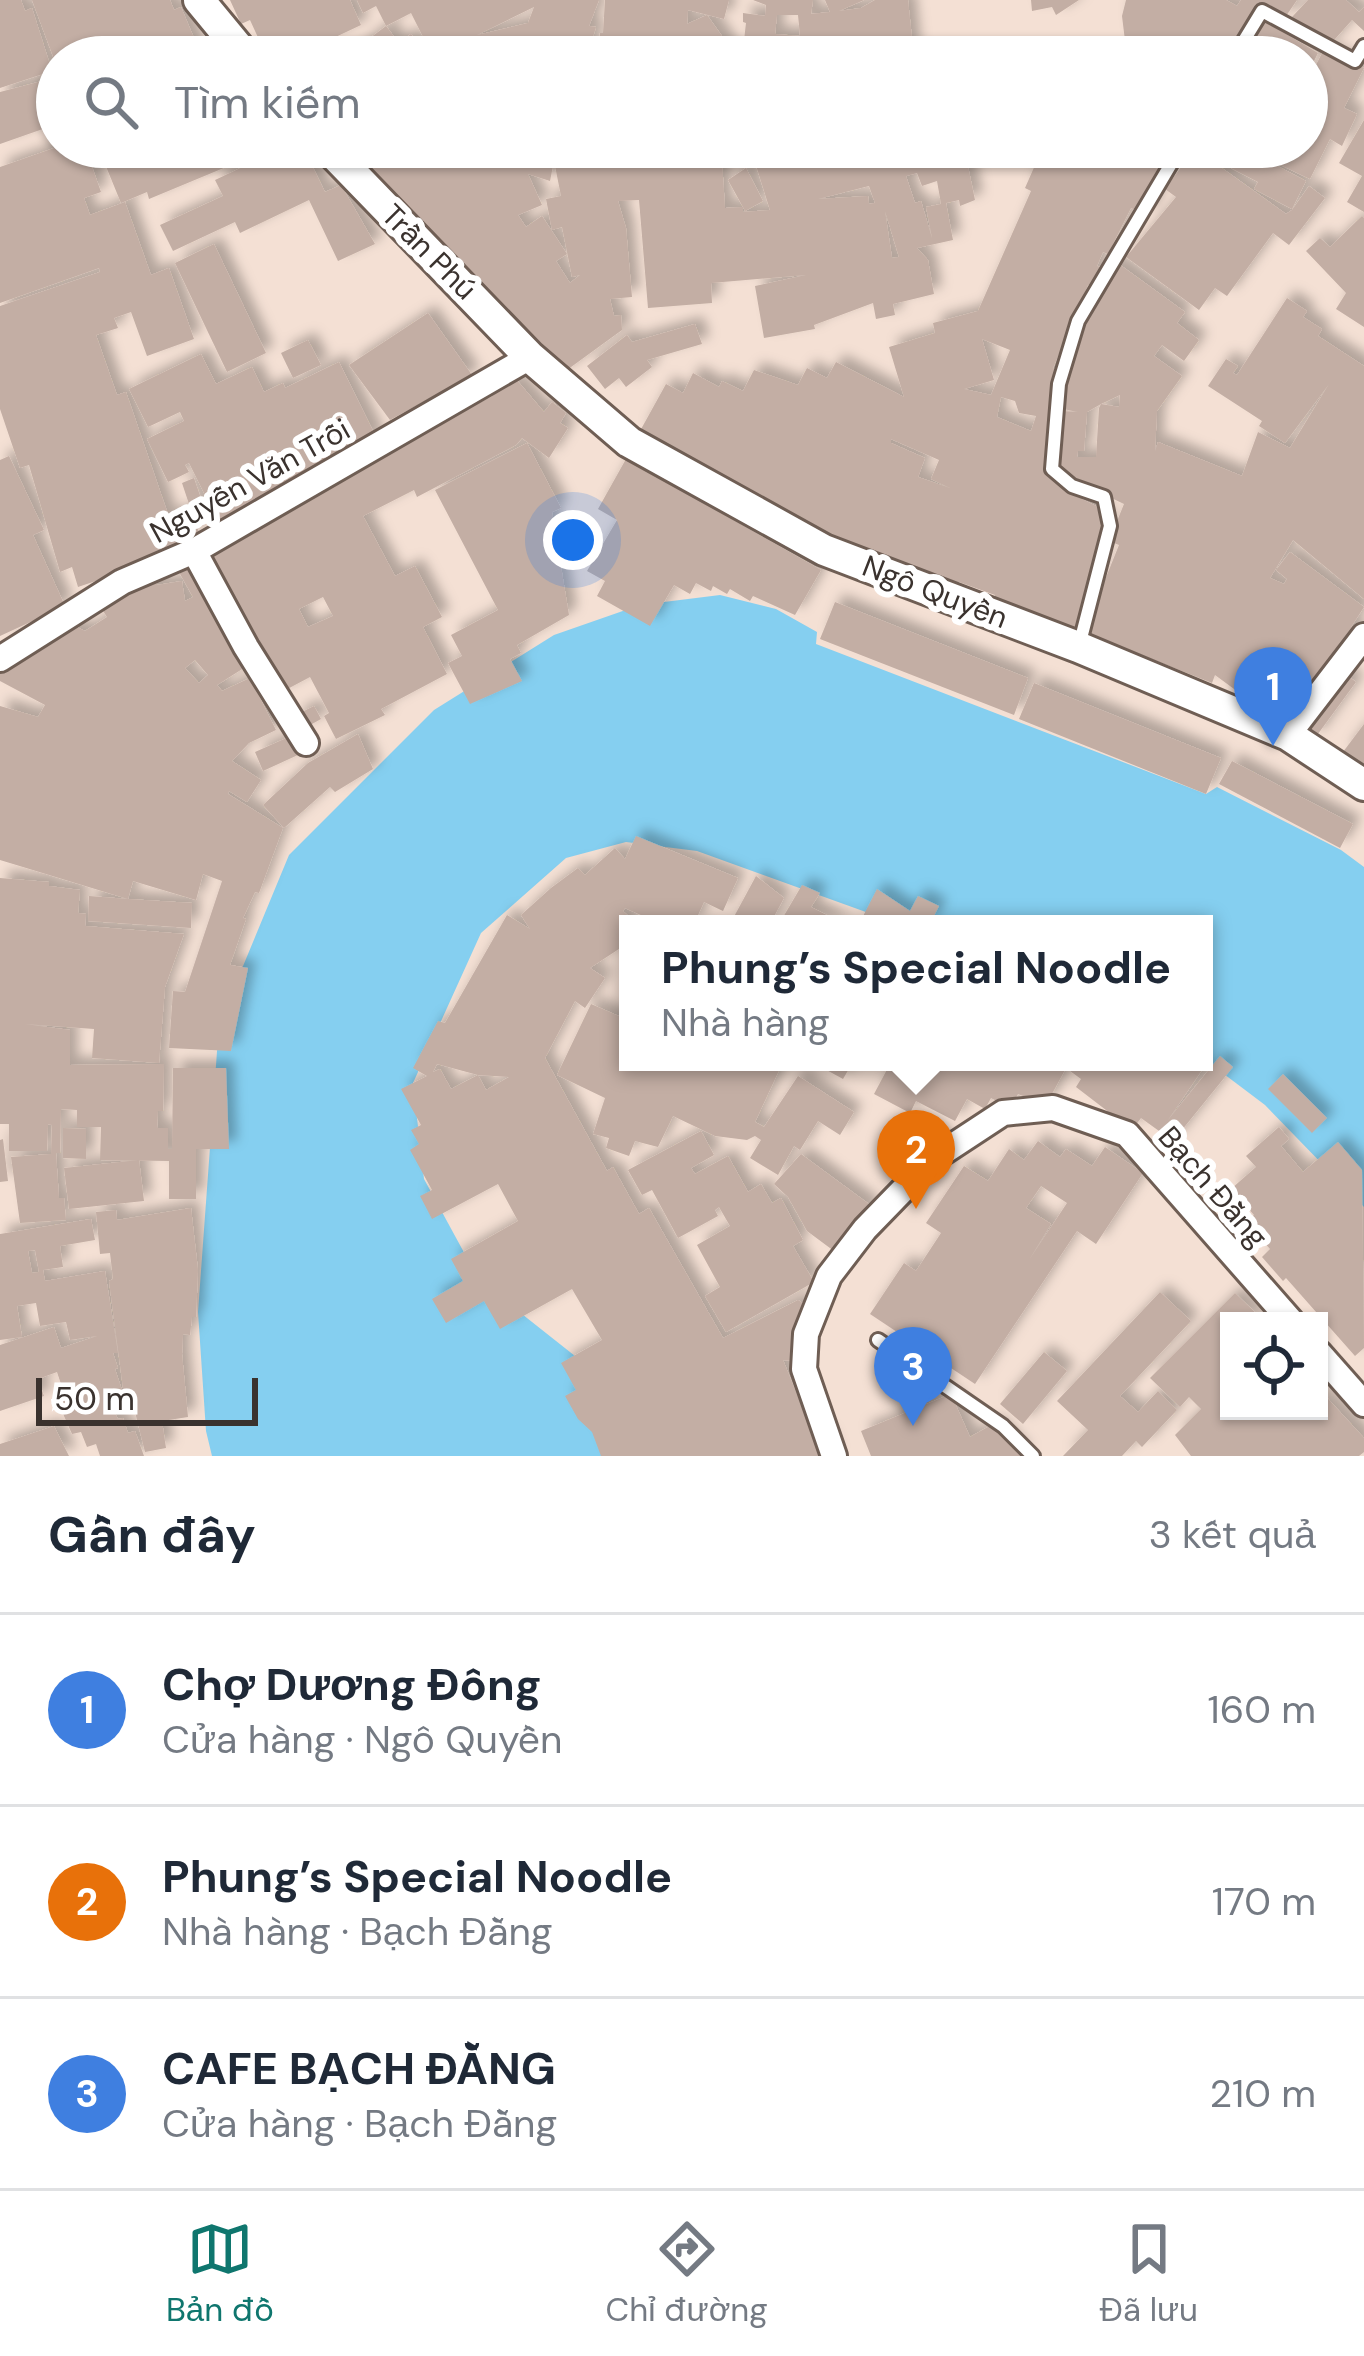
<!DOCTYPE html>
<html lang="vi">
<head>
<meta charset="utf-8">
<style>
  body { margin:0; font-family:"DM Sans",sans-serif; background:#f6f6f7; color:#1f2937 }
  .controls { position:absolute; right:36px; bottom:36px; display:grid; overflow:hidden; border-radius:0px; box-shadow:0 3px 9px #0004 }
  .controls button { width:108px; height:108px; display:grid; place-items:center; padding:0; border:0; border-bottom:3px solid #e0e1e3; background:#fff; color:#1f2937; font:60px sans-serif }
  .scale { position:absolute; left:36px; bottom:30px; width:222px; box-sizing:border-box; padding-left:12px; border:6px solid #3a322e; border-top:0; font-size:33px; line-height:42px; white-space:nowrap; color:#3a322e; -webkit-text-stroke:9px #fff; paint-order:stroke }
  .you { position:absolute; left:573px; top:540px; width:42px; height:42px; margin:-30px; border:9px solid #fff; border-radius:50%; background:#1a73e8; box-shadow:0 0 0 18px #1a73e833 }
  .badge { display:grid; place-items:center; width:78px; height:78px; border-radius:50%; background:#0f766e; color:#fff; font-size:39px; font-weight:700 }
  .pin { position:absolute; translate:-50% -99px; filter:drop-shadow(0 3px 6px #0008) }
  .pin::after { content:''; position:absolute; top:63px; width:42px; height:36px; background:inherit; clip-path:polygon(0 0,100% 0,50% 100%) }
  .popup { position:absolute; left:619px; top:915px; width:594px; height:156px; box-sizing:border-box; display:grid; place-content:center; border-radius:0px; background:#fff; filter:drop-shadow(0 3px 9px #0005); font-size:39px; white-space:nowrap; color:#747a83 }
  .popup b { font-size:45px; color:#1f2937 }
  .popup::after { content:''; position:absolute; left:50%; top:100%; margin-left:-24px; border:24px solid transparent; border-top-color:#fff }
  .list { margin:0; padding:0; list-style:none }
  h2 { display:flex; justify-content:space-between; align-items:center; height:156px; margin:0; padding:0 48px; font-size:51px }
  h2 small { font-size:39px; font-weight:400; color:#747a83 }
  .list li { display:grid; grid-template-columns:78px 1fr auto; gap:36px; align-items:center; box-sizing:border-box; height:192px; padding:0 48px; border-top:3px solid #e0e1e3 }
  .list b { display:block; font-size:45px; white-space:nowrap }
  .list p { margin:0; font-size:39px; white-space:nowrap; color:#747a83 }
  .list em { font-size:39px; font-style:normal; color:#747a83 }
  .icon { flex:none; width:66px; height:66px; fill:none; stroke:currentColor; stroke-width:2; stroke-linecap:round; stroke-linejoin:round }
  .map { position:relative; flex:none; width:1364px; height:1456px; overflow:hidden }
  .search { position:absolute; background:#fff; box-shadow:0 3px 9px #0004; left:36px; right:36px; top:36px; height:132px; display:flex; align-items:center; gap:30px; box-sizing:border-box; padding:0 42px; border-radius:66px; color:#747a83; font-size:45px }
  .sheet { height:732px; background:#fff }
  nav { display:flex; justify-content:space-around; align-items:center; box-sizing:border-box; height:168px; border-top:3px solid #e0e1e3; background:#fff; font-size:33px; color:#747a83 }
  nav a { display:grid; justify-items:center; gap:6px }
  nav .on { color:#0f766e }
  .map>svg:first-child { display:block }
  .water { fill:#85cff0 }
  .building { fill:#c3aea4; fill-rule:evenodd; filter:url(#shadow) }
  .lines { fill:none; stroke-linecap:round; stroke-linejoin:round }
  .service-casing { stroke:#6f5e54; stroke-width:18 }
  .minor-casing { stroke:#6f5e54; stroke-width:30 }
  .tertiary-casing { stroke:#6f5e54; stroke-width:36 }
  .service { stroke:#fff; stroke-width:12 }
  .minor { stroke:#fff; stroke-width:24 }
  .tertiary { stroke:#fff; stroke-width:30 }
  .labels { text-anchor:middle; stroke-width:12; stroke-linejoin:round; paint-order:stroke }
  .street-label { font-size:30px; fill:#3a322e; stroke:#fff }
</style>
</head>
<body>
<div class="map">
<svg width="1364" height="1456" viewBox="0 0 1364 1456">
  <defs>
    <filter id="shadow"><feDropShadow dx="8" dy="-8" stdDeviation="6" flood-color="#0004"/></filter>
  </defs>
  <rect width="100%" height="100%" fill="#f4e0d4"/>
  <path class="water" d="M720,595L776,609L817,632L816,644L1206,794L1217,787L1341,850L1364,867V1207L1265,1105L1204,1059V924H899L697,851L626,842L566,858L481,933L413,1083L424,1179L479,1280L575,1356L624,1456H212L206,1431L198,1312L219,1024L289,855L434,710L554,635L640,605Z"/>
  <g class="building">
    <path d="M0,0H21L25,11L32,8L52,71L0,88Z"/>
    <path d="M32,0H170L174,10L181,7L199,50L182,57H57V67Z"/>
    <path d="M230,0H350L361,25L293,57H267L250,20L241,24Z"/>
    <path d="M357,0H599L589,26L596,27L587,57H433L411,13L386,26L376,6L363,13ZM534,7L528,23L477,35L534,7L555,14Z"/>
    <path d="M605,0H729L724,19L688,10L687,24L707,15L737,57H594L599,54L600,33H603Z"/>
    <path d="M753,0H813L811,14L830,12L825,0H864L839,11L861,8L875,0H908L914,57H807V49L803,57H742L746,23L743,22V13L765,16L766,5ZM777,15H798L800,36L775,34Z"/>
    <path d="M1031,0H1079L1056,15L1052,7L1032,11Z"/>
    <path d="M1126,0H1226L1237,6L1241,0H1297L1284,19L1264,4L1257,17L1318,53L1307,75V57H1127L1122,16Z"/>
    <path d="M1308,0H1346L1359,12L1364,7V31L1352,20L1327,48L1292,17Z"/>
    <path d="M386,26L399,43L411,34L429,57H345Z"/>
    <path d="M1324,49L1364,68L1344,108L1357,114L1342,146L1330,139L1310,179L1270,160L1276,147H1307V83Z"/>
    <path d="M42,81L57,124L0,144V92Z"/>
    <path d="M1364,120V212L1347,202L1362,176L1339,163Z"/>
    <path d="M57,147H85L101,192L84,198L90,215L125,202L151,275L169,268L194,339L147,356L131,312L114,318L118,328L96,335L117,395L126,392L169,517L191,510L182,483L194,478L206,513L194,518L199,532L177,540L178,545L163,550L157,539L164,558L78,587L72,567L60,572L29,465L20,468L0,409V306L100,272L99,268L0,303V167Z"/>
    <path d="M98,147H180L182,150L274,147L149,199L147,192L121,203Z"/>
    <path d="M285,147H303L325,192L341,185L375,244L338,261L309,200L240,233L235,222L173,251L160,225L223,196L215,180Z"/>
    <path d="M352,147H556L554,161L639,147H691L692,164L722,161L725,208L743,207L728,180L746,168L763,201L745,211L743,207V212L770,210L753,156L735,157V147H807L811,159L838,147H964L975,200L960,206L959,200L946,203L953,240L917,248L928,260L934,294L893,304L895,315L876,319L873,303L814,325L815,329L764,338L755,286L806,275L711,283L712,303L648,308L639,200L618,201L626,228L632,297L610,299L614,316L621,315L622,330L560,375L505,325L466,266L459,270L405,206L400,210ZM554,161L561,196L546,199L552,230L562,227L572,277L580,275L570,283L556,261L567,254L542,216L526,227L518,215L542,205L528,174L550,181ZM917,173L922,186L937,181L941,204L926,207L932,238L921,201L915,203L906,176ZM869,186L875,203L869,204L868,196L818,199ZM885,211L899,257L892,258Z"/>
    <path d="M1043,147H1111L1168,174L1147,215L1131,208L1108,254L1103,252L1097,266L1100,267L1092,287L1088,285L1053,368L1058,371L1048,461L1055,483L1085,491L1082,499L1104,510L1106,531L1079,634L993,600L995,595L959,582L957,586L910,567L909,571L839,540L640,431L666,384L683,393L693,373L719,387L722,381L743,391L754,370L798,385L807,368L827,378L836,362L904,397L889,347L935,333L933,323L978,311L1031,191L1025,188ZM982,339L1010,350L991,395L964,389L994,380ZM1001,397L1015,401L1019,413L1036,416L1031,431L997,417ZM891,439L939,460L931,479L950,488L918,477L925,458L891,443Z"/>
    <path d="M1201,147H1270L1262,163L1267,165L1268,161L1306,181L1292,209L1254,189L1258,182L1198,151L1286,214L1292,210L1309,186L1325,198L1289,245L1273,233L1227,296L1215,288L1199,310L1126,257L1176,197L1165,189L1195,148L1198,151Z"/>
    <path d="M1362,216L1364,218V327L1336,309L1346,293L1306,251L1320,238L1330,247Z"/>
    <path d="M214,244L266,353L227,372L175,263Z"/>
    <path d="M1112,259L1185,312L1177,323L1199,340L1184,361L1162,345L1154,356L1182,376L1157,411L1155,451L1158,442L1242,476L1258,432L1290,448L1329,384L1285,443L1259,426L1262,421L1208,386L1226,359L1238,366L1233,373L1237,375L1287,298L1307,311L1303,317L1322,329L1318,336L1364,366V599L1293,540L1270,578L1284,584L1287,579L1276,570L1290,552L1364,607L1351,627L1363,635L1296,723L1285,715L1279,722L1215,675L1212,683L1084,632L1119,545L1109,541L1124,504L1057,472L1058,451L1062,411L1078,412L1063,409L1070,355L1077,330ZM1120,395L1119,407L1101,404L1099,408L1096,457H1077L1078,451H1084L1087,412L1101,404Z"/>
    <path d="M428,313L472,375L390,420L349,365Z"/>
    <path d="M695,324L702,344L647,360L652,367L626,387L619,378L605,389L587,366L627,335L632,342Z"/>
    <path d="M308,340L321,365L293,378L281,353Z"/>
    <path d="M201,354L216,384L252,367L264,392L283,383L285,388L339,362L377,439L268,492L271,498L219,523L189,463L185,465L189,472L168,482L147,439L184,421L180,412L148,427L129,389Z"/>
    <path d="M515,378L544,412L552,402L566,413L560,423L568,428L549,458L522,438L516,445L417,497L414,490L363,516L395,576L415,566L442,617L423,627L447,674L381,709L385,715L336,739L324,716L329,713L310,677L278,694L202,557L255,519L491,397ZM323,597L333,616L308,627L299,609Z"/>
    <path d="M527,443L561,508L552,512L569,615L517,645L521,653L510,659L522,681L470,704L448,663L462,656L451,635L498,610L435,490Z"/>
    <path d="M9,456L44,530L33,535L65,606L0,636V460Z"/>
    <path d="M626,459L821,570L795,615L753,596L750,601L730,589L727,594L713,586L711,591L696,583L690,594L674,585L650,626L597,596L605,581L587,571L617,520L598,509Z"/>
    <path d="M197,563L247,666L217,685L222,691L250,678L276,730L249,743L232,761L261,780L247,802L229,791L228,794L283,828L259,893L255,892L243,918L246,919L230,965L248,968L231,1051L169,1048L173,991L185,992L222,881L203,874L196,900L133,881L128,899L192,903L191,928L88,921L89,896L128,899L0,860V706L38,717L45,705L0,681V668L71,624L85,631L107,617L98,603L156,577L157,585L182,581L185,601L193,597L179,572ZM195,660L208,675L199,683L185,668Z"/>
    <path d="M835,602L1028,678L1014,715L820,639Z"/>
    <path d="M1341,671L1356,682L1315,738L1300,727Z"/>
    <path d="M1034,683L1221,758L1206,794L1019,719Z"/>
    <path d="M314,706L321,719L301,730L294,716Z"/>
    <path d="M1364,724V767L1343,752Z"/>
    <path d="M358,734L373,769L335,792L330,787L284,828L263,805L308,763Z"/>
    <path d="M291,736L300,754L263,771L255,752Z"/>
    <path d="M1232,761L1353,824L1340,848L1219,784Z"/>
    <path d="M636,836L738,878L723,911L704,902L694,924L671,921L661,924L625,908L623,911L637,924H628V943L590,968L605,978L585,1008L575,1001L545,1058L607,1171L613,1167L639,1214L649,1208L723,1338L798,1300L810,1308L796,1361L783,1360L815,1439L824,1435L832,1456H601L592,1432L578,1419L565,1396L576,1390L561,1363L602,1340L572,1289L500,1329L484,1301L446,1323L432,1299L463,1281L451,1259L518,1221L498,1184L432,1219L420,1196L432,1190L410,1150L419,1144L411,1130L421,1125L401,1089L427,1076L413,1068L438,1021L445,1023L507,915L530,929L521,915L551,888L578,868L585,875L615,848L625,859ZM437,1064L478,1075L509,1077L486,1090L478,1075L451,1089L440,1069L433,1072Z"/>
    <path d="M756,876L784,898L770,924H730Z"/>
    <path d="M0,878L49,882V886L80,890L78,913L86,914L85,926L184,934L165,987L159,1063L92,1058L94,1029L25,1024L70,1030V1065L164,1064L163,1111H158L157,1128H168V1149H172L173,1068H226L229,1149H196V1199H169V1161L100,1160L101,1127H77V1110L61,1109L60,1153H56L59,1198H64L66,1220L20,1223L11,1157L51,1154L52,1125L48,1124L47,1151H9V1124H0Z"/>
    <path d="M802,885L820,893L811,907L844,924H779Z"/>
    <path d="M877,889L910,911L918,896L939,906L930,924H859Z"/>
    <path d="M591,1004L628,1020V1062L782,1064L755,1122L764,1127L798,1076L854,1112L840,1135L818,1121L800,1150L794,1146L778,1175L750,1158L761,1140L755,1136L747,1140L715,1136L673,1116L658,1147L635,1141L629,1156L606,1148L609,1138L593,1134L605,1098L557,1075Z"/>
    <path d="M1220,1056L1233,1067L1173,1141L1141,1118L1132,1130L1076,1087L1081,1079L1066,1068L1046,1105L1018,1094L1010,1108L991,1098L985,1109L967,1099L955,1121L916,1101L910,1113L874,1094L891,1062H1196L1204,1067L1168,1120Z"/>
    <path d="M812,1062H853L843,1079Z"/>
    <path d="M1283,1074L1327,1118L1312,1133L1268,1089Z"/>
    <path d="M1279,1127L1289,1139L1281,1146L1303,1172L1338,1142L1362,1170L1364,1348L1355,1356L1286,1278L1283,1281L1262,1257L1270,1249L1246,1222L1254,1215L1231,1189L1256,1167L1246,1156Z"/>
    <path d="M63,1128L86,1129V1159L63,1158Z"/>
    <path d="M701,1131L714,1155L691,1168L695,1174L728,1156L748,1192L761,1184L772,1203L781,1198L803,1240L793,1246L814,1282L726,1332L705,1296L720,1287L697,1245L730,1226L719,1207L715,1210L718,1216L678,1238L652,1190L642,1195L628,1170Z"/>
    <path d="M3,1139L8,1181L0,1182V1140Z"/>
    <path d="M1038,1141L1060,1157L1066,1149L1092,1166L1105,1147L1143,1173L1096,1244L1077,1231L975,1384L870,1314L904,1263L916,1271L941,1233L926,1223L964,1166L988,1181L1009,1149L1024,1160ZM1041,1186L1067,1203L1029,1260L1051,1224L1026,1208Z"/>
    <path d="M801,1154L873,1207L838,1254L807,1231L788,1197L774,1184Z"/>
    <path d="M139,1160L144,1201L69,1209L64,1168Z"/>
    <path d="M191,1208L198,1270L196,1317H192L190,1335L183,1334L182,1354L188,1417L162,1421L166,1448L145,1452L134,1408L115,1413L118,1419L123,1418L128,1433L135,1431L144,1456H100L96,1444L87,1447L81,1432L72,1434L64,1416L55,1389L62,1387L57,1372L38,1379L44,1396L0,1411V1345L54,1327L61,1348L97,1336L70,1340L66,1322L40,1326L36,1303L17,1306L22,1337L0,1340V1234L91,1219L95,1240L60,1246L63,1267L43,1270L45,1281L105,1271L118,1353H113L118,1368L115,1369L124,1396L109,1281L113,1279L110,1253L100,1254L96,1212L116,1210L117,1220ZM35,1250L39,1272L32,1273L28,1251Z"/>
    <path d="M1160,1292L1191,1321L1120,1396L1138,1412L1158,1391L1177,1410L1142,1447L1136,1441L1122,1456H1063L1088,1430L1057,1401Z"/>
    <path d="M1235,1293L1264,1321H1229V1411H1319V1389L1364,1438V1452L1359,1456H1191L1175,1435L1201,1409L1189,1397L1180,1407L1150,1378Z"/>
    <path d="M1044,1352L1067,1371L1023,1424L1000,1404Z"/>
    <path d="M951,1394L970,1437L995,1423L1025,1456H871L861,1431Z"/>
    <path d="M54,1426L69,1456H0V1444Z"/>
  </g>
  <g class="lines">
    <g class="service-casing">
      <g id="service">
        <path d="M1234,57L1262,11L1355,61L1364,46"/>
        <path d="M1079,646L1110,526L1104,497L1072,486L1052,469L1059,384L1078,321L1181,147"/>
        <path d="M878,1340L1003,1426L1033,1456"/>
      </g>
    </g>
    <g class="minor-casing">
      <g id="minor">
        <path d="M194,551L246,647L306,743"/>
        <path d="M0,659L122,582L194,551L530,357"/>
        <path d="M1288,735L1364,636"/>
        <path d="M1319,1353L1364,1404"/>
        <path d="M834,1456L804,1369L806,1334L829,1276L865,1229L933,1159L1003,1113L1053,1108L1127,1134L1291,1321"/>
      </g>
    </g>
    <g class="tertiary-casing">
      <g id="tertiary">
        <path d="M199,0L246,57"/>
        <path d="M327,147L530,357L629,442L824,550L1078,647L1288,735L1364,785"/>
      </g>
    </g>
    <use href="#service" class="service"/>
    <use href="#minor" class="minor"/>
    <use href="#tertiary" class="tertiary"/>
  </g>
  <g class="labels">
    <g class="street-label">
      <text transform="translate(429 252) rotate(45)" y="10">Trần Phú</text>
      <text transform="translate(250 481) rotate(-29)" y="10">Nguyễn Văn Trỗi</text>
      <text transform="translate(935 592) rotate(21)" y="10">Ngô Quyền</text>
      <text transform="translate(1213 1187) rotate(49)" y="10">Bạch Đằng</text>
    </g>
  </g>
</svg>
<div class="controls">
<button><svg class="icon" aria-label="locate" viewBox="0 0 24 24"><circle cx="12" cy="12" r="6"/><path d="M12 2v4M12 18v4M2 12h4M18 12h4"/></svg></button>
</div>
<div class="scale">50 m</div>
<div class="you"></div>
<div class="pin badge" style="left:1273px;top:746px;background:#3f7fe0">1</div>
<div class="pin badge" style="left:916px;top:1209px;background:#e8710a">2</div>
<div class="popup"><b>Phung’s Special Noodle</b>Nhà hàng</div>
<div class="pin badge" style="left:913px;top:1426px;background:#3f7fe0">3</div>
<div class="search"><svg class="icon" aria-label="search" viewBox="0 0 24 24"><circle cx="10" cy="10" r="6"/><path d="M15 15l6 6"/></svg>Tìm kiếm</div>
</div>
<section class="sheet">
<h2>Gần đây<small>3 kết quả</small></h2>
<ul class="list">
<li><span class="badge" style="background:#3f7fe0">1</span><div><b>Chợ Dương Đông</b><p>Cửa hàng · Ngô Quyền</p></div><em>160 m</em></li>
<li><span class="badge" style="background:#e8710a">2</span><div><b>Phung’s Special Noodle</b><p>Nhà hàng · Bạch Đằng</p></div><em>170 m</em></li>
<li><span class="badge" style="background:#3f7fe0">3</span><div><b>CAFE BẠCH ĐẰNG</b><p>Cửa hàng · Bạch Đằng</p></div><em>210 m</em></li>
</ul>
</section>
<nav>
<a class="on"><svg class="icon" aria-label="map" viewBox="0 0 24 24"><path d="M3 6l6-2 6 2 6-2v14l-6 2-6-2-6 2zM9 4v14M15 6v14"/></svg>Bản đồ</a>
<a><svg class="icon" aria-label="directions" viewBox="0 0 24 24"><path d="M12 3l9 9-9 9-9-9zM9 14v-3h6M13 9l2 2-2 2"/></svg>Chỉ đường</a>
<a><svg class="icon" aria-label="saved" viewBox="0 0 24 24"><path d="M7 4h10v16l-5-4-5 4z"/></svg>Đã lưu</a>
</nav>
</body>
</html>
